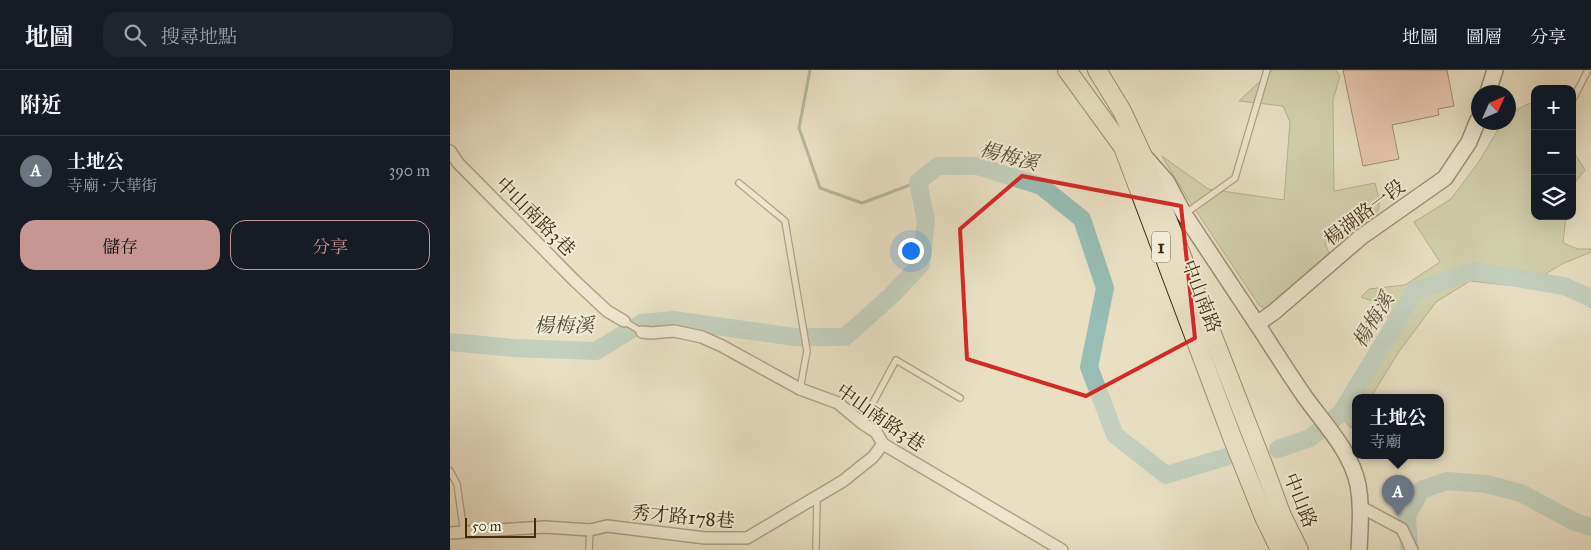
<!DOCTYPE html>
<html lang="zh-TW">
<head>
<meta charset="utf-8">
<style>
  body { margin:0; font-family:"IM FELL Great Primer","Noto Serif TC",serif; background:#20242c; color:#f1f3f6 }
  .controls { position:absolute; right:15px; top:15px; display:grid; overflow:hidden; border-radius:10px; box-shadow:0 5px 20px #0002 }
  .controls button { width:45px; height:45px; display:grid; place-items:center; padding:0; border:0; border-bottom:1px solid #363941; background:#171b24; color:#f1f3f6; font:25px sans-serif }
  .compass { position:absolute; left:1021px; top:15px; width:45px; height:45px; border-radius:50%; background:#171b24; box-shadow:0 5px 20px #0002; rotate:45deg }
  .scale { position:absolute; left:15px; bottom:12px; width:71px; box-sizing:border-box; padding-left:5px; border:2px solid #422c0a; border-top:0; font-size:14px; line-height:18px; white-space:nowrap; color:#422c0a; -webkit-text-stroke:4px #f1ebd9; paint-order:stroke }
  .you { position:absolute; left:460px; top:180px; width:18px; height:18px; margin:-12px; border:4px solid #fff; border-radius:50%; background:#1a73e8; box-shadow:0 0 0 8px #1a73e833 }
  .badge { display:grid; place-items:center; width:32px; height:32px; border-radius:50%; background:#c59692; color:#fff; font-size:16px; font-weight:700 }
  .pin { position:absolute; translate:-50% -41px; filter:drop-shadow(0 1px 2px #0008) }
  .pin::after { content:''; position:absolute; top:26px; width:18px; height:15px; background:inherit; clip-path:polygon(0 0,100% 0,50% 100%) }
  .popup { position:absolute; left:902px; top:324px; width:92px; height:65px; box-sizing:border-box; display:grid; place-content:center; border-radius:10px; background:#171b24; filter:drop-shadow(0 1px 4px #0005); font-size:16px; white-space:nowrap; color:#9ea1a6 }
  .popup b { font-size:19px; color:#f1f3f6 }
  .popup::after { content:''; position:absolute; left:50%; top:100%; margin-left:-10px; border:10px solid transparent; border-top-color:#171b24 }
  .list { margin:0; padding:0; list-style:none }
  h2 { display:flex; justify-content:space-between; align-items:center; height:65px; margin:0; padding:0 20px; font-size:21px }
  h2 small { font-size:16px; font-weight:400; color:#9ea1a6 }
  .list li { display:grid; grid-template-columns:32px 1fr auto; gap:15px; align-items:center; box-sizing:border-box; height:70px; padding:0 20px; border-top:1px solid #363941 }
  .list b { display:block; font-size:19px; white-space:nowrap }
  .list p { margin:0; font-size:16px; white-space:nowrap; color:#9ea1a6 }
  .list em { font-size:16px; font-style:normal; color:#9ea1a6 }
  .actions { display:flex; gap:10px; padding:15px 20px }
  .actions a { flex:1; padding:11px 0; border:1px solid #c59692; border-radius:15px; text-align:center; font-size:18px; color:#c59692 }
  .actions .main { background:#c59692; color:#111 }
  .icon { flex:none; width:28px; height:28px; fill:none; stroke:currentColor; stroke-width:2; stroke-linecap:round; stroke-linejoin:round }
  .map { position:relative; flex:none; width:1141px; height:480px; overflow:hidden }
  header { display:flex; align-items:center; gap:30px; box-sizing:border-box; height:70px; padding:0 25px; background:#171b24; border-bottom:1px solid #363941 }
  header strong { font-size:24px }
  nav { display:flex; gap:28px; margin-inline-start:auto; font-size:18px }
  .search { width:350px; height:45px; background:#20242c; display:flex; align-items:center; gap:12px; box-sizing:border-box; padding:0 18px; border-radius:15px; color:#9ea1a6; font-size:19px }
  main { display:flex }
  aside { flex:1; background:#171b24 }
  .map>svg:first-child { display:block }
  .green { fill:#b8c294; stroke:#7d774f }
  .water { fill:#97bdb4; stroke:#758370 }
  .lines { fill:none; stroke-linecap:round; stroke-linejoin:round }
  .stream { stroke:#758370; stroke-width:3 }
  .river { stroke:#97bdb4; stroke-width:18 }
  .building { fill:#e4a995; stroke:#422c0a }
  .lane-casing { stroke:#6c5938; stroke-width:8 }
  .street-casing { stroke:#6c5938; stroke-width:14 }
  .secondary-casing { stroke:#422c0a; stroke-width:18 }
  .primary-casing { stroke:#422c0a; stroke-width:20 }
  .lane { stroke:#f1ebd9; stroke-width:5.5 }
  .street { stroke:#f1ebd9; stroke-width:11 }
  .secondary { stroke:#f1ebd9; stroke-width:15 }
  .primary { stroke:#e9e0c4; stroke-width:18 }
  .marked { fill:none; stroke:#d62828; stroke-width:4; stroke-linejoin:round }
  .labels { text-anchor:middle; stroke-width:4; stroke-linejoin:round; paint-order:stroke }
  .shield { fill:#f1ebd9; stroke:#766548; stroke-width:1 }
  .shield-label { font-size:18px; font-weight:bold; fill:#422c0a }
  .street-label { font-size:19px; fill:#422c0a; stroke:#f1ebd9 }
  .water-label { font-size:20px; font-style:italic; fill:#575034; stroke:#f1ebd9 }
</style>
</head>
<body>
<header>
<strong>地圖</strong>
<div class="search"><svg class="icon" aria-label="search" viewBox="0 0 24 24"><circle cx="10" cy="10" r="6"/><path d="M15 15l6 6"/></svg>搜尋地點</div>
<nav><a>地圖</a><a>圖層</a><a>分享</a></nav>
</header>
<main>
<aside>
<h2>附近<small></small></h2>
<ul class="list">
<li><span class="badge" style="background:#6b7280">A</span><div><b>土地公</b><p>寺廟 · 大華街</p></div><em>390 m</em></li>
</ul>
<div class="actions"><a class="main">儲存</a><a>分享</a></div>
</aside>
<div class="map">
<svg width="1141" height="480" viewBox="0 0 1141 480">
  <rect width="100%" height="100%" fill="#e9e0c4"/>
  <filter id="stains"><feTurbulence type="fractalNoise" baseFrequency=".004" numOctaves="4"/><feColorMatrix values="0 0 0 0 .2 0 0 0 0 .09 0 0 0 0 .02 0 0 0 .5 -.17"/></filter>
  <radialGradient id="worn" r=".72"><stop offset=".6" stop-color="#630" stop-opacity="0"/><stop offset="1" stop-color="#630" stop-opacity=".3"/></radialGradient>
  <g class="green">
    <path d="M822,0H886L890,6L883,30L884,121L925,113L929,129V139L922,145L903,157L888,162L875,173L879,183L821,236L815,239L809,235L738,129L712,86L758,119L834,130L840,52L833,36L789,31Z"/>
    <path d="M1085,31V146H1116L1113,173L1128,179H1141V182L1112,194L1074,217L1020,211L986,232L948,283L921,327H908L947,262L930,234L911,227L919,219L955,215L990,192L964,152L1001,129L1028,93L1052,53L1058,52L1059,43Z"/>
    <path d="M1122,79L1135,100L1122,116Z"/>
    <path d="M905,331V351L901,358L894,350Z"/>
  </g>
  <path class="water" d="M1108,207L1141,222V238L1132,232L1088,212Z"/>
  <g class="lines">
    <path class="stream" d="M360,0L349,58L370,118L412,133L468,112"/>
    <g class="river">
      <path d="M0,272L64,278L146,281L192,253L223,250L345,267H395L442,225L471,194L476,151L468,112L488,96H527L591,116L632,149L655,218L639,297L665,365L716,405L776,387"/>
      <path d="M828,379L860,368L891,343L965,221L1023,201L1114,216L1141,228"/>
      <path d="M959,480L957,446L971,420L997,411L1036,414L1071,423L1125,452L1141,457"/>
    </g>
  </g>
  <path class="building" d="M893,0H997L1004,36L988,39L989,45L942,55L949,89L913,96Z"/>
  <g class="lines">
    <g class="lane-casing">
      <g id="lane">
        <path d="M1122,31L1138,0"/>
        <path d="M289,113L335,151L357,281L350,319"/>
        <path d="M736,143L785,108L817,0"/>
        <path d="M174,251L192,262"/>
        <path d="M412,353L446,290L510,328"/>
        <path d="M0,401L7,414L14,463"/>
        <path d="M139,480L140,460"/>
        <path d="M366,480L367,428"/>
      </g>
    </g>
    <g class="street-casing">
      <g id="street">
        <path d="M0,81L8,93L125,211L157,241L174,251"/>
        <path d="M192,262L201,263L224,261L252,267L272,276L350,319L388,333L412,353L426,362L433,374L612,480"/>
        <path d="M911,437L952,459L962,480"/>
        <path d="M0,463L95,457L140,460L157,456L255,468H297L393,411L423,387L433,374"/>
      </g>
    </g>
    <g class="secondary-casing">
      <g id="secondary">
        <path d="M1038,22L1045,0"/>
        <path d="M695,87L717,112L734,144L807,254"/>
        <path d="M909,480C910,458 912,437 908,415C901,381 875,355 855,327C838,303 823,278 807,254L824,242L911,167L995,108L1019,72L1028,50"/>
      </g>
    </g>
    <g class="primary-casing">
      <g id="primary">
        <path d="M617,0L673,77L782,367L814,447L830,480"/>
        <path d="M647,0L672,41L692,84L814,397L832,446L849,480"/>
      </g>
    </g>
    <use href="#lane" class="lane"/>
    <use href="#street" class="street"/>
    <use href="#secondary" class="secondary"/>
    <use href="#primary" class="primary"/>
  </g>
  <path d="M0 0H1141V480H0ZM572,106L731,136L745,268L636,326L517,289L510,159Z" fill="#e9e0c4" fill-opacity=".55" fill-rule="evenodd"/>
  <path class="marked" d="M572,106L731,136L745,268L636,326L517,289L510,159Z"/>
  <g class="labels">
    <rect class="shield" x="702" y="161.5" width="18" height="31" rx="4"/>
    <g class="shield-label">
      <text x="711" y="183">1</text>
    </g>
    <g class="street-label">
      <text transform="translate(914 142) rotate(-37)" y="7">楊湖路一段</text>
      <text transform="translate(86 146) rotate(45)" y="7">中山南路3巷</text>
      <text transform="translate(752 226) rotate(69)" y="7">中山南路</text>
      <text transform="translate(431 347) rotate(35)" y="7">中山南路3巷</text>
      <text transform="translate(851 430) rotate(68)" y="7">中山路</text>
      <text transform="translate(233 446) rotate(5)" y="7">秀才路178巷</text>
    </g>
    <g class="water-label">
      <text transform="translate(559 86) rotate(15)" y="7">楊梅溪</text>
      <text transform="translate(923 250) rotate(-59)" y="7">楊梅溪</text>
      <text x="114" y="262">楊梅溪</text>
    </g>
  </g>
  <rect width="100%" height="100%" filter="url(#stains)"/>
  <rect width="100%" height="100%" fill="url(#worn)"/>
</svg>
<div class="controls">
<button>+</button>
<button>−</button>
<button><svg class="icon" aria-label="layers" viewBox="0 0 24 24"><path d="M12 4l9 5-9 5-9-5zM3 14l9 5 9-5"/></svg></button>
</div>
<svg class="compass" viewBox="-18 -18 36 36"><path d="M0-13l5 13h-10z" fill="#e53935"/><path d="M0 13l5-13h-10z" fill="#9ea1a6"/></svg>
<div class="scale">50 m</div>
<div class="you"></div>
<div class="pin badge" style="left:948px;top:446px;background:#6b7280">A</div>
<div class="popup"><b>土地公</b>寺廟</div>
</div>
</main>
</body>
</html>
